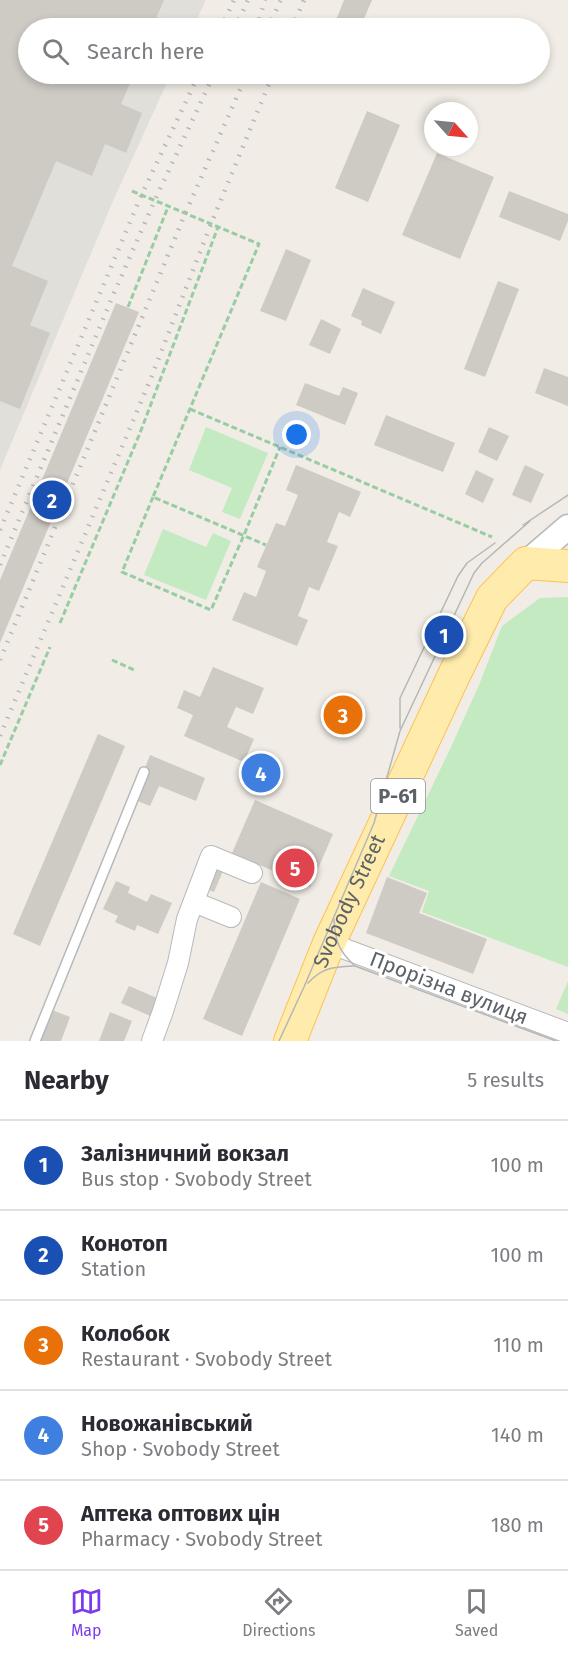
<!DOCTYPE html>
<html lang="en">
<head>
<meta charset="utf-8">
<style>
  body { margin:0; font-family:"Fira Sans",sans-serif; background:#f7f7f7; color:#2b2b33 }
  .compass { position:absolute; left:424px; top:102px; width:54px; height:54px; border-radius:50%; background:#fff; box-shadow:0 3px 9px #0003; rotate:117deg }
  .you { position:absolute; left:297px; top:435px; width:21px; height:21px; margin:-15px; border:4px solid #fff; border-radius:50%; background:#1a73e8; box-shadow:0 0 0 9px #1a73e833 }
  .badge { display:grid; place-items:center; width:39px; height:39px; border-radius:50%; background:#7c3aed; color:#fff; font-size:20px; font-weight:700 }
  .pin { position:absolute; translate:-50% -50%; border:3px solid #fff; box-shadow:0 2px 6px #0006 }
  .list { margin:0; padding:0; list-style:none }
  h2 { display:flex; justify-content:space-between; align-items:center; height:78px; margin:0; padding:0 24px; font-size:26px }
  h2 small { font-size:20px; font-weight:400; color:#7c7c81 }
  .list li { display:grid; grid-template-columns:39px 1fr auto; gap:18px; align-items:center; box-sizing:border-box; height:90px; padding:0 24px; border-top:2px solid #e1e1e2 }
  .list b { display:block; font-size:22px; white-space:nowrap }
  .list p { margin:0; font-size:20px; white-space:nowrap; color:#7c7c81 }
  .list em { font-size:20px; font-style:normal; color:#7c7c81 }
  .icon { flex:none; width:33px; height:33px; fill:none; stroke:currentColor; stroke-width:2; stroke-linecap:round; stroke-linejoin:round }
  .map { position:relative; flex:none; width:568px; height:1041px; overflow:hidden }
  .search { position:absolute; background:#fff; box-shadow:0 3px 9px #0003; left:18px; right:18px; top:18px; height:66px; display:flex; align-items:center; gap:15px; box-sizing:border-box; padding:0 21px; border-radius:33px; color:#7c7c81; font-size:22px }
  .sheet { height:528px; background:#fff }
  nav { display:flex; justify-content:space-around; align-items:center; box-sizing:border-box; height:84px; border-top:2px solid #e1e1e2; background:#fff; font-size:16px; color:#7c7c81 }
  nav a { display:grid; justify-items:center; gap:3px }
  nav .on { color:#7c3aed }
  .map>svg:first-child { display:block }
  .industrial { fill:#e1dfda }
  .green { fill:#c3eac0 }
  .building { fill:#cecac4 }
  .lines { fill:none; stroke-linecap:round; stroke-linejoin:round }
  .service-casing { stroke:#b6b9bd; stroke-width:12 }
  .minor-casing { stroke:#b6b9bd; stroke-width:22 }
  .tertiary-casing { stroke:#b6b9bd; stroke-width:27 }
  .primary-casing { stroke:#fdc152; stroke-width:34 }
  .path { stroke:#98cca3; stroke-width:3; stroke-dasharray:6 3; stroke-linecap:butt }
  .service { stroke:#fff; stroke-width:9 }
  .minor { stroke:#fff; stroke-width:20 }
  .tertiary { stroke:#fff; stroke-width:24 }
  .primary { stroke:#ffecac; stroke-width:32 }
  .tram { stroke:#b5b6b7; stroke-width:1.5 }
  .rail { stroke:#b5b6b7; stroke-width:4.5; stroke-dasharray:1.5 8; stroke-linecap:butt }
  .labels { text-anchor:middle; stroke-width:6; stroke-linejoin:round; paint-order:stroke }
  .shield { fill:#fff; stroke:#8e9195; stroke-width:1.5 }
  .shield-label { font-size:20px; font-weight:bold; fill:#5d6267 }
  .street-label { font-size:21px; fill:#5d6267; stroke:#fff }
</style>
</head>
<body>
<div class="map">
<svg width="568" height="1041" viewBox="0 0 568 1041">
  <rect width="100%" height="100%" fill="#f1ede6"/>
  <path class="industrial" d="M0,0H206L193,28H28V74H171L113,201L0,470Z"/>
  <g class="green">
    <path d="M206,427L268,453L240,519L222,512L232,488L189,470Z"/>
    <path d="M163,529L206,547L213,533L231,541L206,600L144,575Z"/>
    <path d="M568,597V967L422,912L429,891L389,876L451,747L479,685L502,626L540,598Z"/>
    <path d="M568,981V1014L556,1009Z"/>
  </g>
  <g class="building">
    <path d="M0,0H164L152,28H28V74H134L121,104L142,113L126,153L105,144L92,176L56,161L12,266L48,281L30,325L50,333L20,409L0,401Z"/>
    <path d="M344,0H372L360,28H333Z"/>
    <path d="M326,74H341L339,79Z"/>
    <path d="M367,111L400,125L368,202L335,188Z"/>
    <path d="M437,153L494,177L460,259L402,235Z"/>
    <path d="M509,191L568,214V221L560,241L499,217Z"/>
    <path d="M286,249L311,260L286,321L260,311Z"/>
    <path d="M498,281L519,289L485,377L464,369Z"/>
    <path d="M363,288L395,302L381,334L361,325L362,321L351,316Z"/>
    <path d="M116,303L139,312L0,643V580Z"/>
    <path d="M321,319L341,329L330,354L309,345Z"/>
    <path d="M544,368L568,377V406L535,393Z"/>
    <path d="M305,383L339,396L343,387L358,393L345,425L296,405Z"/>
    <path d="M386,415L455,443L443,472L374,445Z"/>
    <path d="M489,427L509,436L497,461L478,452Z"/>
    <path d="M296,465L361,492L350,517L339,512L327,542L338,546L319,591L309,587L298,616L308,620L297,646L232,620L244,592L256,597L266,571L257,567L276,523L285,526L298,495L286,490Z"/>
    <path d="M525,465L544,474L531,503L512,495Z"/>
    <path d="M476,470L494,479L483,503L465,494Z"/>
    <path d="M213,667L264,688L253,714L236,707L227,727L254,739L244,762L184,736L193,715L177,708L184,690L200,697Z"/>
    <path d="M98,734L125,746L40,946L13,934Z"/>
    <path d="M150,755L205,778L196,801L159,786L150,806L133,799Z"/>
    <path d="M255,800L333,834L310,887L232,853Z"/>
    <path d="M209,865L223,871L214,892L200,887Z"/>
    <path d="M387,877L427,893L419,913L487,939L473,974L366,933Z"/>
    <path d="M116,881L130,887L128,893L147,902L151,894L172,903L158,934L137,925L135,931L115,922L118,916L103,909Z"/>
    <path d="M261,882L300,899L242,1036L203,1019Z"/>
    <path d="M129,986L164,1001L157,1019L121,1003Z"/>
    <path d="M52,1010L70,1017L61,1041H40Z"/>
    <path d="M110,1012L132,1021L124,1041H99Z"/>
  </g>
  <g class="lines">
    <g class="service-casing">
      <path id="service" d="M35,1041L144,772"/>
    </g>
    <g class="minor-casing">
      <g id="minor">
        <path d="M194,902L231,917"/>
        <path d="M329,943L568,1033"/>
        <path d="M152,1041L163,1011L178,963L187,919L211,856L252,873"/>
      </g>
    </g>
    <g class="tertiary-casing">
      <path id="tertiary" d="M526,563L568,527"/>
    </g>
    <g class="primary-casing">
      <g id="primary">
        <path id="s1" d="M290,1041L329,943L454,675L492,598L526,563L568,566"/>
      </g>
    </g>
    <g class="path">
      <path d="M132,191L259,244L153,497L266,545"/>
      <path d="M128,307L168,207"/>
      <path d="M190,409L492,537"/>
      <path d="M153,497L122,572L211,610L244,535L280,447"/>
      <path d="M60,623L140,433L218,227"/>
      <path d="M112,660L134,670"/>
      <path d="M0,765L50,647"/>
    </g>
    <use href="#service" class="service"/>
    <use href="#minor" class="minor"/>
    <use href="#tertiary" class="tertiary"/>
    <use href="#primary" class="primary"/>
    <g class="tram">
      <path d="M523,525L568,495"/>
      <path d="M400,728V698L458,576L467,563L495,543"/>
      <path d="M334,919C335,942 339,951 355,966"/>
      <path d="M308,983C323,967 334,967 355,966L556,1041"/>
      <path d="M279,1041L304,987L374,823L400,731L474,573L482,563L530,521"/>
    </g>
    <g class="rail">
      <path d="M221,28L234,0"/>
      <path d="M235,28L248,0"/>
      <path d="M257,28L265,0"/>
      <path d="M268,28L281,0"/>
      <path d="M292,28L304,0"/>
      <path d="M0,530L141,196L199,74"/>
      <path d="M0,565L114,293L154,202L214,74"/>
      <path d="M0,660L185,214L247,74"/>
      <path d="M0,736L151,378L211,224L273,74"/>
    </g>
  </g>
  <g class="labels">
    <rect class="shield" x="371" y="779" width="54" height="34" rx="4.5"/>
    <g class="shield-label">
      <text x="398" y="803">Р-61</text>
    </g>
    <g class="street-label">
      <text dy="7" stroke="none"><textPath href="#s1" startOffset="152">Svobody Street</textPath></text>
      <text transform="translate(449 988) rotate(21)" y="7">Прорізна вулиця</text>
    </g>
  </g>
</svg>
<svg class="compass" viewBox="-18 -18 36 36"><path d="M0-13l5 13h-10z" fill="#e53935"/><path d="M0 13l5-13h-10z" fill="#7c7c81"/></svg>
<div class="you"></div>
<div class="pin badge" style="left:444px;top:635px;background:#1a4fb4">1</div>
<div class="pin badge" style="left:52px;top:500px;background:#1a4fb4">2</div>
<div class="pin badge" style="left:343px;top:715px;background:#e8710a">3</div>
<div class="pin badge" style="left:261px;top:773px;background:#3f7fe0">4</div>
<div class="pin badge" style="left:295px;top:868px;background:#e0444e">5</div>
<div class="search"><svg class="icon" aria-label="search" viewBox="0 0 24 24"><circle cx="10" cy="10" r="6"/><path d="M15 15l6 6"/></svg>Search here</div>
</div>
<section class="sheet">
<h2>Nearby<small>5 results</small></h2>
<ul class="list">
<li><span class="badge" style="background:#1a4fb4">1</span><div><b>Залізничний вокзал</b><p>Bus stop · Svobody Street</p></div><em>100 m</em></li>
<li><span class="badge" style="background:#1a4fb4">2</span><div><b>Конотоп</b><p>Station</p></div><em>100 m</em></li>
<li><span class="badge" style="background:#e8710a">3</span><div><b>Колобок</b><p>Restaurant · Svobody Street</p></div><em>110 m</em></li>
<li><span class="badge" style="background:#3f7fe0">4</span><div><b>Новожанівський</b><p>Shop · Svobody Street</p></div><em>140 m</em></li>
<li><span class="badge" style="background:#e0444e">5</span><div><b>Аптека оптових цін</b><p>Pharmacy · Svobody Street</p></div><em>180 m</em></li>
</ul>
</section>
<nav>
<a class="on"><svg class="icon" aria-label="map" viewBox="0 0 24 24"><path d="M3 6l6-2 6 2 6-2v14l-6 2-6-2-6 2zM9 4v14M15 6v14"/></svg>Map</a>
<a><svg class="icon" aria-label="directions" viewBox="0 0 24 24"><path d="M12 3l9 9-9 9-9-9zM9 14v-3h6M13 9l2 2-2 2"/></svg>Directions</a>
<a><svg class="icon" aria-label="saved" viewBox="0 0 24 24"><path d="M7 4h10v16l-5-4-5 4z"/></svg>Saved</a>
</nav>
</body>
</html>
